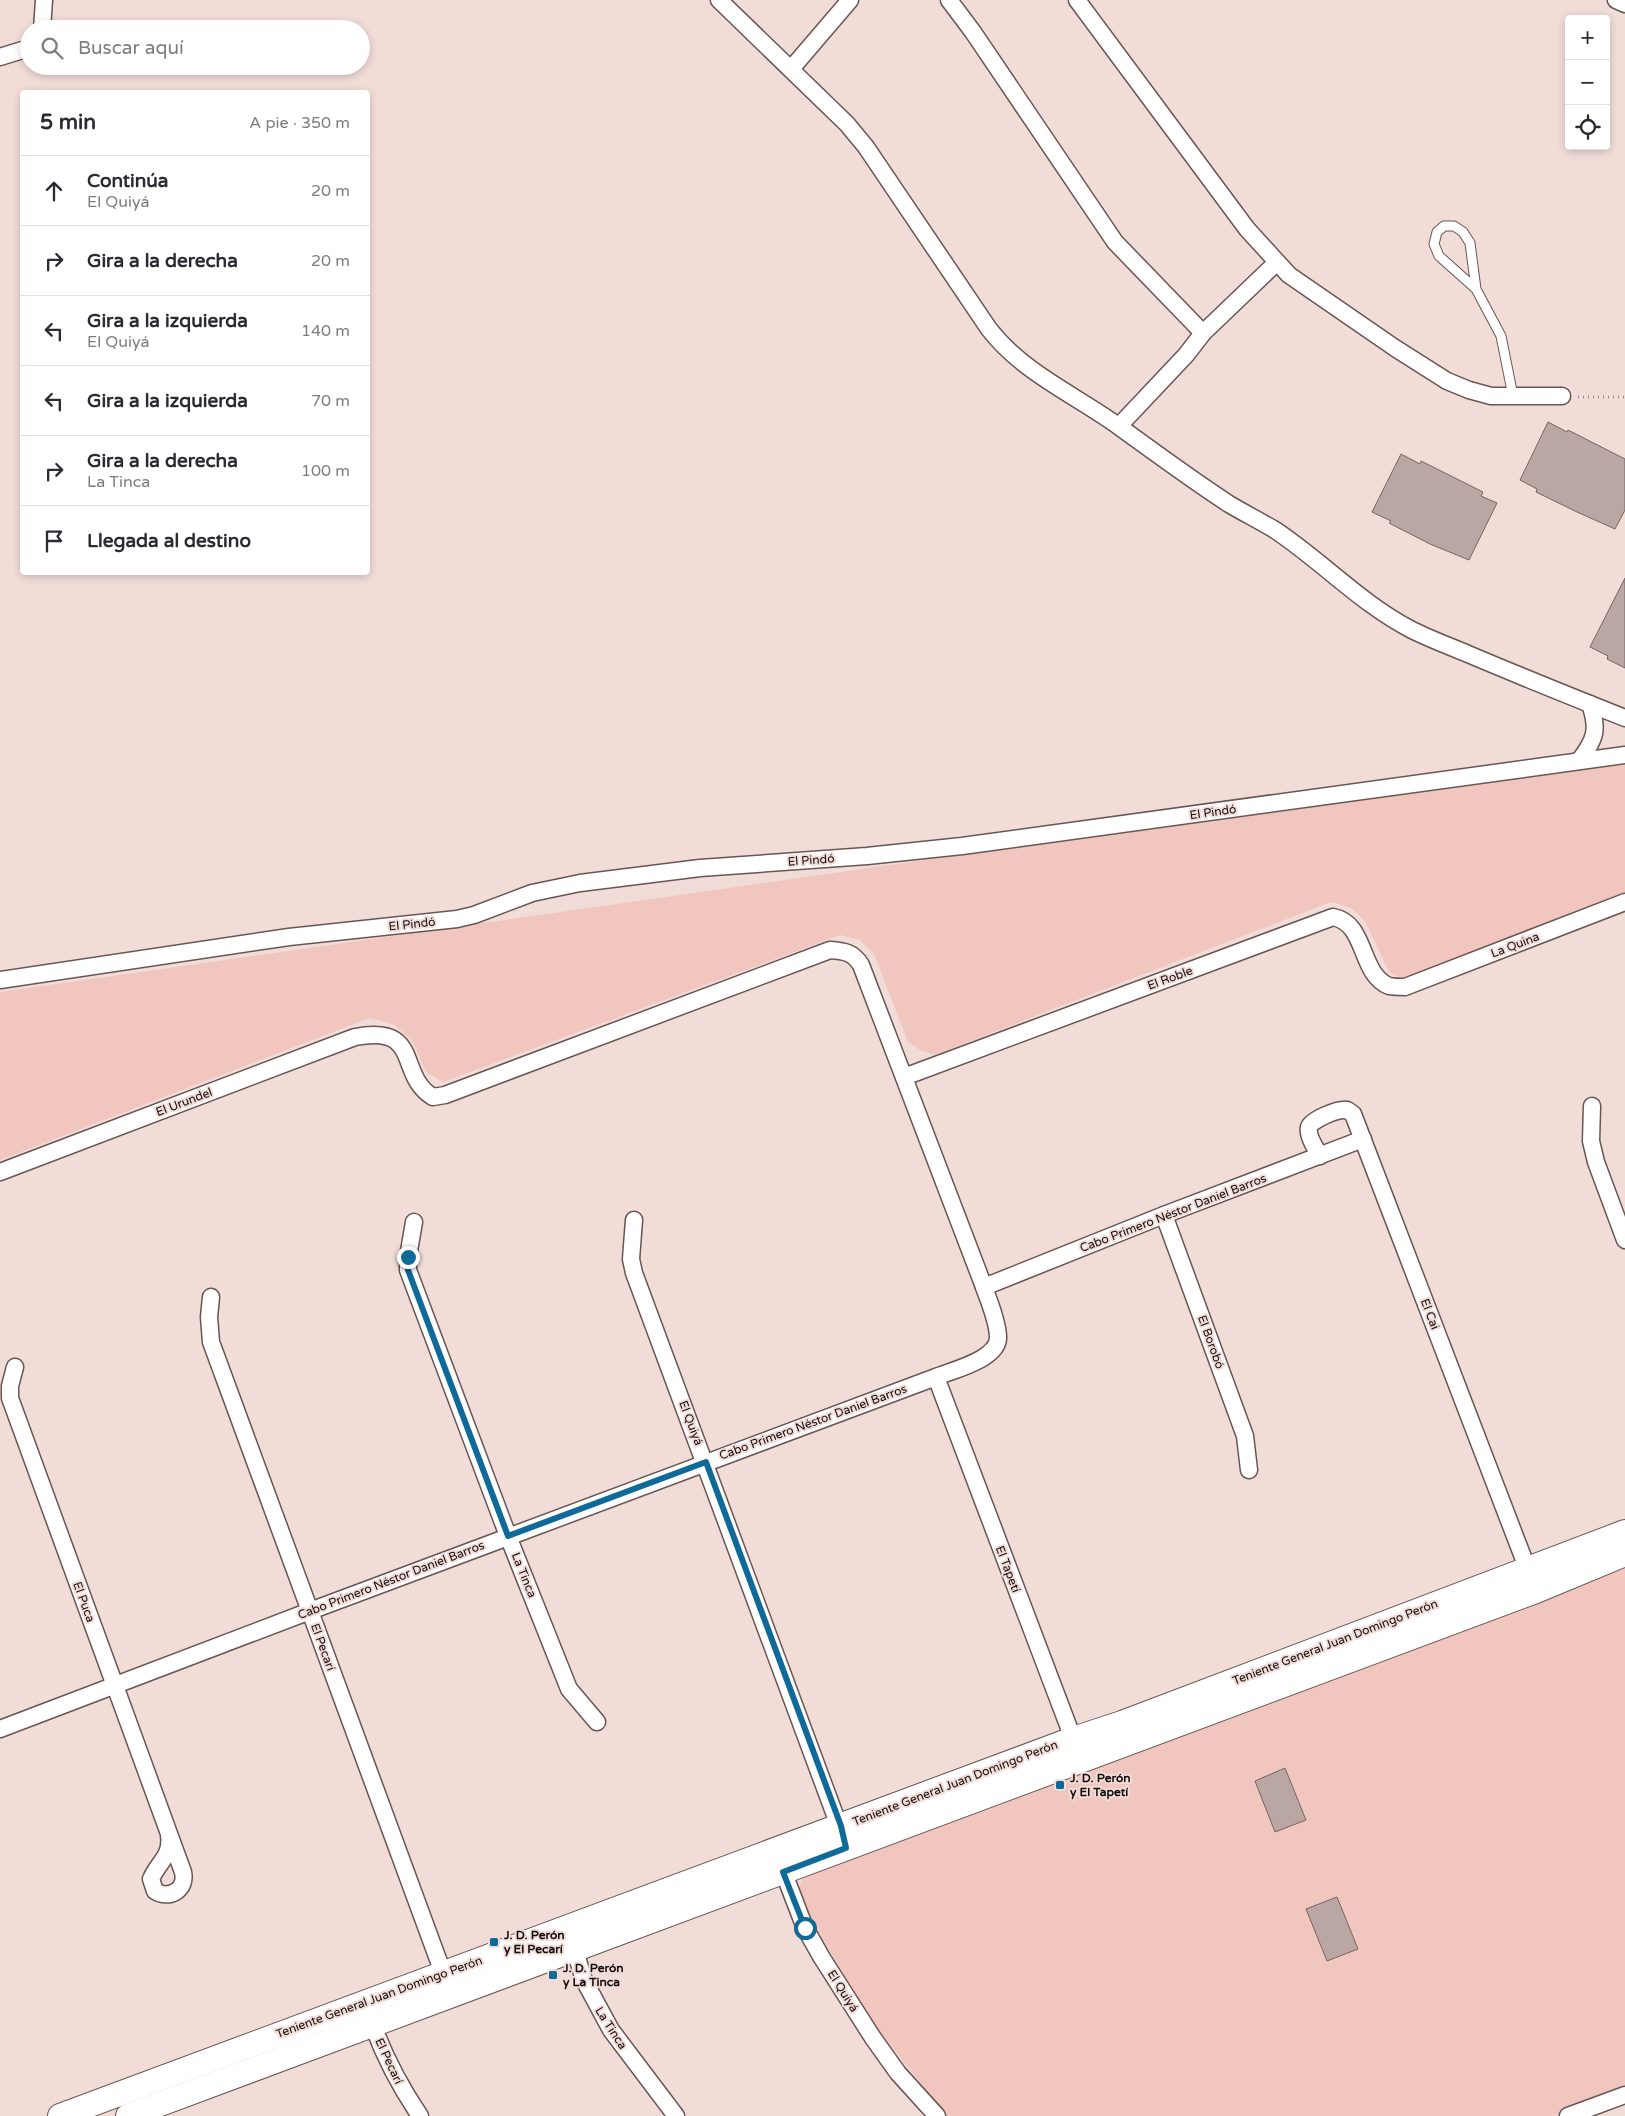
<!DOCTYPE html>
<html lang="es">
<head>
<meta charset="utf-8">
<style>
  body { margin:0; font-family:"Varela Round",sans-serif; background:#f7f7f7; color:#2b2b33 }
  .controls { position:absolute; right:15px; top:15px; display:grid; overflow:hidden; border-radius:5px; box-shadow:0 2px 8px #0003 }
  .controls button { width:45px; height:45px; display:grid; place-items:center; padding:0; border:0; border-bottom:1px solid #e1e1e2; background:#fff; color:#2b2b33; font:25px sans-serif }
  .stop { position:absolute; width:15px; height:15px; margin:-11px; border:4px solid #0f6a99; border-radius:50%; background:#fff }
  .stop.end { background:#0f6a99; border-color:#fff; box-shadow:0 1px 5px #0008 }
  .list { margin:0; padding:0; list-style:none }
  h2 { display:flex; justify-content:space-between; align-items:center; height:65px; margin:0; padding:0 20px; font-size:21px }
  h2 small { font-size:16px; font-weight:400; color:#7c7c81 }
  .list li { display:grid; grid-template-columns:32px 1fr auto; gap:15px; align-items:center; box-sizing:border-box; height:70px; padding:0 20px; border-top:1px solid #e1e1e2 }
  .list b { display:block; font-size:19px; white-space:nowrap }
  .list p { margin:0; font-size:16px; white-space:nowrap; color:#7c7c81 }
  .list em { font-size:16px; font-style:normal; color:#7c7c81 }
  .icon { flex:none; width:28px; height:28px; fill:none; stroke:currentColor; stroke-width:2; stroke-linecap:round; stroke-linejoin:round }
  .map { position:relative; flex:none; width:1625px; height:2116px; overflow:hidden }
  .search { position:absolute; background:#fff; box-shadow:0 2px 8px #0003; left:20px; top:20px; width:350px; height:55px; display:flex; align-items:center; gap:12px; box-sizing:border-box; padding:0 18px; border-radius:28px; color:#7c7c81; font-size:19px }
  .panel { position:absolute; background:#fff; box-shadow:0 2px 8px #0003; left:20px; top:90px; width:350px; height:485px; border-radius:5px }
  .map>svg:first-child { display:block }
  .green { fill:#f1c6be }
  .building { fill:#baa6a2; stroke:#776461 }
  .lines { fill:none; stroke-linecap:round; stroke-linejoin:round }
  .lane-casing { stroke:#685653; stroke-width:11 }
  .street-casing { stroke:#685653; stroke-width:19 }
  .secondary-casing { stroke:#685653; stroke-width:26 }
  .path { stroke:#9e8f8c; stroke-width:3; stroke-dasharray:1 4; stroke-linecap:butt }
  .lane { stroke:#fff; stroke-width:9 }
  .street { stroke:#fff; stroke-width:16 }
  .secondary { stroke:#fff; stroke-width:24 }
  .route { stroke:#0f6a99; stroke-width:6 }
  .poi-dot { fill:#0f6a99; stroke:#f1dcd8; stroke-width:2 }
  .labels { text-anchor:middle; stroke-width:4; stroke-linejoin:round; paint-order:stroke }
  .street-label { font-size:12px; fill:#130c0b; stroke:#f1dcd8 }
  .poi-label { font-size:12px; font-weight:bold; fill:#130c0b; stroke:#f1dcd8; text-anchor:start }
</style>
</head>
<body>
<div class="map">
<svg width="1625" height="2116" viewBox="0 0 1625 2116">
  <rect width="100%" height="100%" fill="#f1dcd8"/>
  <g class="green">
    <path d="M1625,760V895L1411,976L1400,978L1389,972L1365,921L1351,908L1331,902L934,1055L920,1050L908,1042L874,954L860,940L840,935L443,1082L426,1072L413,1042L395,1025L370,1018L0,1160V992Z"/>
    <path d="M1625,1562V2090L1554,2116H947L875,2026L803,1906L799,1891L801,1881L809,1874Z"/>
  </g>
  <g class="building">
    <path d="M1548,422L1567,432L1568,430L1625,459V510L1615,529L1577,512L1536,492L1537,489L1520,480Z"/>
    <path d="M1401,454L1420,464L1421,461L1483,492L1481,496L1497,503L1469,560L1430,544L1389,523L1391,521L1372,512Z"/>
    <path d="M1625,578V668L1607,659L1608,656L1590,647Z"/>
    <path d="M1285,1768L1306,1820L1275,1832L1255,1781Z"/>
    <path d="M1337,1897L1358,1949L1327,1961L1306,1909Z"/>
  </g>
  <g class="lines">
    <g class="lane-casing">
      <path id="lane" d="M1476,289L1439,256L1434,244L1437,232L1444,226H1454L1463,232L1470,243L1476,289L1501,336L1513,396"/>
    </g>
    <g class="street-casing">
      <g id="street">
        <path d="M719,0L847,124L866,147L989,329C1024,374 1076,395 1121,428C1157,454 1192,480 1229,504C1244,513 1260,521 1275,530C1323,562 1360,603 1412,630C1430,639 1449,646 1468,654C1520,676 1572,697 1625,718"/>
        <path d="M949,0L973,32L1115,242L1203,333"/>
        <path d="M1077,0L1247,229L1289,275L1395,348L1447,381L1469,390L1491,396H1562"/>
        <path d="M1616,0L1625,4"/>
        <path d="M42,29L44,0"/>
        <path d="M0,57L29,48"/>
        <path d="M791,69L850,0"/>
        <path d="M1119,426L1186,355L1203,333L1276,263"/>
        <path d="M1579,761C1595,740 1599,730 1590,704"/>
        <path d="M0,980L289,937L457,919L474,915L532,893L580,883L700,868L867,856L962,846L1625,755"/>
        <path d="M904,1077L1333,917C1367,923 1359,974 1389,986C1394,987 1400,987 1405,987L1625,902"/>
        <path d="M1592,1106L1591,1141L1596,1162L1625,1240"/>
        <path d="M1320,1156C1316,1149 1307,1136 1309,1127C1311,1120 1339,1108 1347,1110C1349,1111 1351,1113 1353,1114L1531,1578"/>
        <path d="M0,1172L355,1037C423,1024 396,1075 433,1097L445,1095L830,950C844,951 853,952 861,965L984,1287C989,1302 997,1319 998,1336C1000,1359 953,1370 936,1377L310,1611L0,1729"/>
        <path d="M1164,1215L1245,1436L1249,1470"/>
        <path d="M634,1220L631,1259L634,1273L842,1834"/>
        <path d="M414,1222L408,1257V1270L508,1536L569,1689L597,1722"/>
        <path d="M984,1287L1164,1215L1363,1139"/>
        <path d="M211,1297L209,1317L211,1342L446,1981"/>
        <path d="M15,1367L10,1386V1398L183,1872C187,1890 169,1900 155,1891L151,1879C159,1861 172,1856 169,1835"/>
        <path d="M936,1377L1077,1749"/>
        <path d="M780,1863L805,1928L822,1958L873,2038L898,2073L937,2116"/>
        <path d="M572,1941L584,1980L611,2030L676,2116"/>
        <path d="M370,2017C382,2052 399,2085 420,2116"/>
        <path d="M1568,2116L1625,2095"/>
      </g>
    </g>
    <g class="secondary-casing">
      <g id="secondary">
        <path d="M60,2116L1073,1739L1122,1723L1625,1532"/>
        <path d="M128,2116L1536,1591L1625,1554"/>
      </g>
    </g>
    <path class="path" d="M1578,397H1625"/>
    <use href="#lane" class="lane"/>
    <use href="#street" class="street"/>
    <use href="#secondary" class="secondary"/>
  </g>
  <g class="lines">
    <path class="route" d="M408,1257V1270L508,1536L706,1462L841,1826L846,1848L783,1872L805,1928"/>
  </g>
  <g class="poi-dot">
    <rect x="1055" y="1780" width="10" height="10" rx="2.5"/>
    <rect x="489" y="1937" width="10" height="10" rx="2.5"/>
    <rect x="548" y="1970" width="10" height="10" rx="2.5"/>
  </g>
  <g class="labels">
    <g class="street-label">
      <text transform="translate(1213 812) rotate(-8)" y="4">El Pindó</text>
      <text transform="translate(811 860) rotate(-4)" y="4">El Pindó</text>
      <text transform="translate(412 924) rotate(-6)" y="4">El Pindó</text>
      <text transform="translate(1515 945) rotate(-21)" y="4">La Quina</text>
      <text transform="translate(1170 978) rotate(-20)" y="4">El Roble</text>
      <text transform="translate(184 1102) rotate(-21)" y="4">El Urundel</text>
      <text transform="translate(1173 1213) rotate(-21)" y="4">Cabo Primero Néstor Daniel Barros</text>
      <text transform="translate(1430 1314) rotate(69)" y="4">El Cai</text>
      <text transform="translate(1211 1342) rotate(70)" y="4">El Borobó</text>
      <text transform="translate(813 1422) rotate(-20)" y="4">Cabo Primero Néstor Daniel Barros</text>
      <text transform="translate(691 1423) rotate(69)" y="4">El Quiyá</text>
      <text transform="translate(1008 1569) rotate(69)" y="4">El Tapetí</text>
      <text transform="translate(524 1575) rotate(68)" y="4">La Tinca</text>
      <text transform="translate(391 1580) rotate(-21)" y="4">Cabo Primero Néstor Daniel Barros</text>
      <text transform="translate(84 1602) rotate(70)" y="4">El Puca</text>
      <text transform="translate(1335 1642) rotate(-21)" y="4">Teniente General Juan Domingo Perón</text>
      <text transform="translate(323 1647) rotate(70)" y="4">El Pecarí</text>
      <text transform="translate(955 1783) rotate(-21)" y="4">Teniente General Juan Domingo Perón</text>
      <text transform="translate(843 1991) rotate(58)" y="4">El Quiyá</text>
      <text transform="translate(379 1997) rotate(-20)" y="4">Teniente General Juan Domingo Perón</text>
      <text transform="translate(611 2028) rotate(57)" y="4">La Tinca</text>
      <text transform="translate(389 2061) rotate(65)" y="4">El Pecarí</text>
    </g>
    <g class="poi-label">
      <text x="1070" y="1782">J. D. Perón<tspan x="1070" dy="14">y El Tapetí</tspan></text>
      <text x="504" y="1939">J. D. Perón<tspan x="504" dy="14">y El Pecarí</tspan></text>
      <text x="563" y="1972">J. D. Perón<tspan x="563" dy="14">y La Tinca</tspan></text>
    </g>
  </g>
</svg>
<div class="controls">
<button>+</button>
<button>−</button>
<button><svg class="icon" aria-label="locate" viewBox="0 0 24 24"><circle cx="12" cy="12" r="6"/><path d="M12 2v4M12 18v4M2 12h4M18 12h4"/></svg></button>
</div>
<div class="stop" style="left:805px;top:1928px"></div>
<div class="stop end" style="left:408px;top:1257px"></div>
<div class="search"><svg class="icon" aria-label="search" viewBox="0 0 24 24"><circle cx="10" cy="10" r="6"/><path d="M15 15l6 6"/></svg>Buscar aquí</div>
<section class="panel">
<h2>5 min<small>A pie · 350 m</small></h2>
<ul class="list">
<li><svg class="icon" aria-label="ahead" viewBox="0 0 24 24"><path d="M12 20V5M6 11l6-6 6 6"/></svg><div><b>Continúa</b><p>El Quiyá</p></div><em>20 m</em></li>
<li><svg class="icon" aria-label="right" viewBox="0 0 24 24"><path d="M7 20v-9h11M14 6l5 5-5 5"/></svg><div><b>Gira a la derecha</b></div><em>20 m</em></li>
<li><svg class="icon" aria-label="left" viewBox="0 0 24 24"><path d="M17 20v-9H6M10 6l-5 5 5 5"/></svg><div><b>Gira a la izquierda</b><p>El Quiyá</p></div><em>140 m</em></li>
<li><svg class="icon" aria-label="left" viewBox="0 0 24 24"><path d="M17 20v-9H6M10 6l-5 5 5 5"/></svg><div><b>Gira a la izquierda</b></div><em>70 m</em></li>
<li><svg class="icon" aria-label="right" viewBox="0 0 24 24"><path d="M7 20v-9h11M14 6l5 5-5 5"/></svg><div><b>Gira a la derecha</b><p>La Tinca</p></div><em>100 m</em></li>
<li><svg class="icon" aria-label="arrive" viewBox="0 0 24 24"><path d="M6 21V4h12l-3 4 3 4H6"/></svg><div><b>Llegada al destino</b></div></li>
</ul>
</section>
</div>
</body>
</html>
